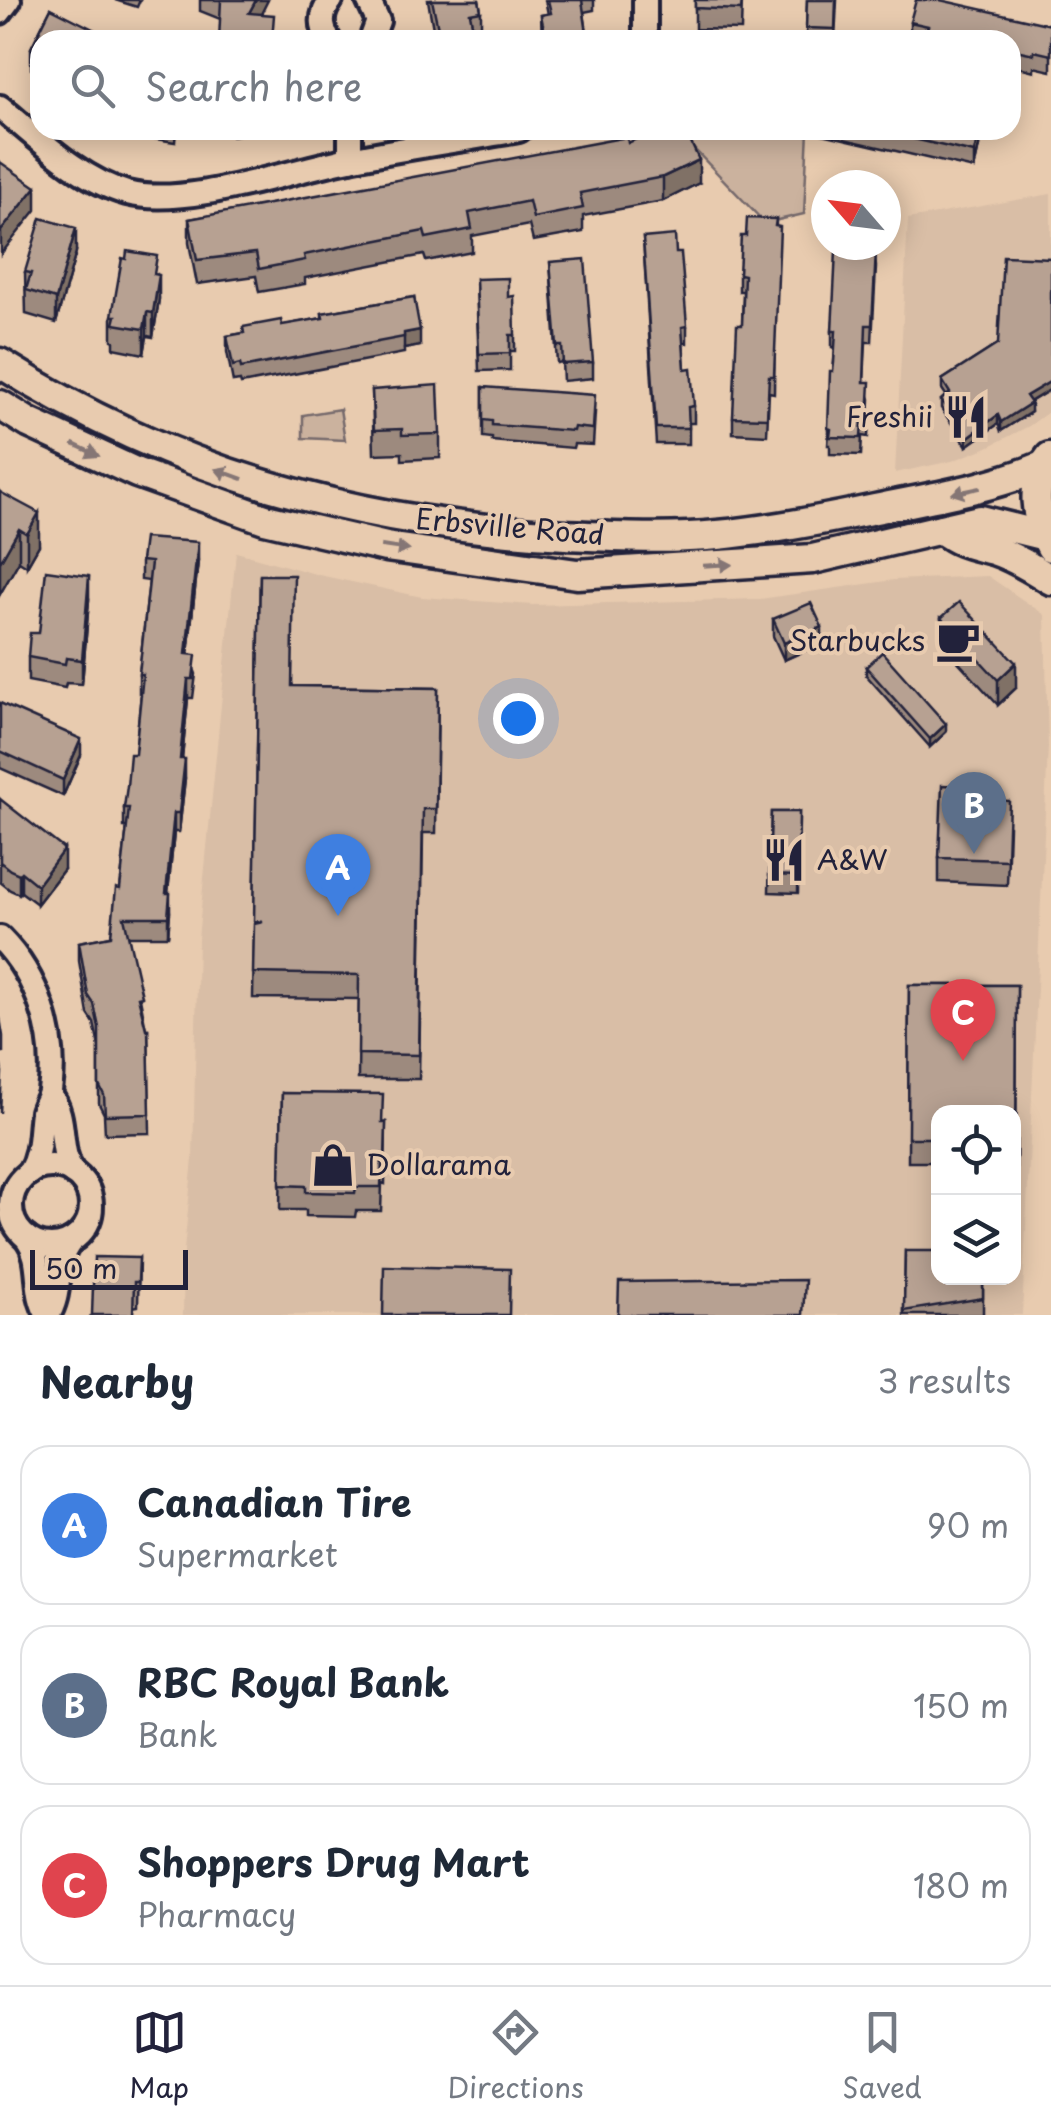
<!DOCTYPE html>
<html lang="en">
<head>
<meta charset="utf-8">
<style>
  body { margin:0; font-family:"Playpen Sans",sans-serif; background:#f2f2f3; color:#1f2937 }
  .controls { position:absolute; right:30px; bottom:30px; display:grid; overflow:hidden; border-radius:20px; box-shadow:0 5px 25px #0003 }
  .controls button { width:90px; height:90px; display:grid; place-items:center; padding:0; border:0; border-bottom:2px solid #e0e1e3; background:#fff; color:#1f2937; font:50px sans-serif }
  .compass { position:absolute; left:811px; top:170px; width:90px; height:90px; border-radius:50%; background:#fff; box-shadow:0 5px 25px #0003; rotate:298deg }
  .scale { position:absolute; left:30px; bottom:25px; width:158px; box-sizing:border-box; padding-left:10px; border:5px solid #22223b; border-top:0; font-size:28px; line-height:35px; white-space:nowrap; color:#22223b; -webkit-text-stroke:8px #e8cbaf; paint-order:stroke }
  .you { position:absolute; left:518px; top:718px; width:35px; height:35px; margin:-25px; border:8px solid #fff; border-radius:50%; background:#1a73e8; box-shadow:0 0 0 15px #1a73e833 }
  .badge { display:grid; place-items:center; width:65px; height:65px; border-radius:50%; background:#22223b; color:#fff; font-size:32px; font-weight:700 }
  .pin { position:absolute; translate:-50% -82px; filter:drop-shadow(0 2px 5px #0008) }
  .pin::after { content:''; position:absolute; top:52px; width:35px; height:30px; background:inherit; clip-path:polygon(0 0,100% 0,50% 100%) }
  .list { margin:0; padding:0; list-style:none }
  h2 { display:flex; justify-content:space-between; align-items:center; height:130px; margin:0; padding:0 40px; font-size:42px }
  h2 small { font-size:32px; font-weight:400; color:#747a83 }
  .list li { display:grid; grid-template-columns:65px 1fr auto; gap:30px; align-items:center; box-sizing:border-box; height:160px; margin:0 20px 20px; padding:0 20px; border:2px solid #e0e1e3; border-radius:30px }
  .list b { display:block; font-size:38px; white-space:nowrap }
  .list p { margin:0; font-size:32px; white-space:nowrap; color:#747a83 }
  .list em { font-size:32px; font-style:normal; color:#747a83 }
  .icon { flex:none; width:55px; height:55px; fill:none; stroke:currentColor; stroke-width:2; stroke-linecap:round; stroke-linejoin:round }
  .map { position:relative; flex:none; width:1051px; height:1315px; overflow:hidden }
  .search { position:absolute; background:#fff; box-shadow:0 5px 25px #0003; left:30px; right:30px; top:30px; height:110px; display:flex; align-items:center; gap:25px; box-sizing:border-box; padding:0 35px; border-radius:30px; color:#747a83; font-size:38px }
  .sheet { height:670px; background:#fff }
  nav { display:flex; justify-content:space-around; align-items:center; box-sizing:border-box; height:140px; border-top:2px solid #e0e1e3; background:#fff; font-size:28px; color:#747a83 }
  nav a { display:grid; justify-items:center; gap:5px }
  nav .on { color:#22223b }
  .map>svg:first-child { display:block }
  .built { fill:#d9bea6; fill-rule:evenodd }
  .green { fill:#cbb29e; stroke:#766a6c; stroke-width:2.5 }
  .lines { fill:none; stroke-linecap:round; stroke-linejoin:round }
  .minor-casing { stroke:#22223b; stroke-width:30 }
  .major-casing { stroke:#22223b; stroke-width:35 }
  .minor { stroke:#e8cbaf; stroke-width:22 }
  .major { stroke:#e8cbaf; stroke-width:28 }
  .wall { fill:#9d8a7e; stroke:#22223b; stroke-width:2.5 }
  .shaded-wall { fill:#807166; stroke:#22223b; stroke-width:2.5 }
  .building { fill:#b7a192; stroke:#22223b; stroke-width:2.5 }
  .oneway { fill:#857675 }
  .labels { text-anchor:middle; stroke-width:8; stroke-linejoin:round; paint-order:stroke }
  .poi-label { font-size:28px; fill:#22223b; stroke:#e8cbaf; text-anchor:end }
  .street-label { font-size:28px; fill:#22223b; stroke:#e8cbaf }
</style>
</head>
<body>
<div class="map">
<svg width="1051" height="1315" viewBox="0 0 1051 1315">
  <rect width="100%" height="100%" fill="#e8cbaf"/>
  <filter id="ink" filterUnits="userSpaceOnUse"><feTurbulence type="fractalNoise" baseFrequency=".01" numOctaves="2"/><feDisplacementMap in="SourceGraphic" scale="20" xChannelSelector="R" yChannelSelector="G"/><feConvolveMatrix kernelMatrix="1 2 1 2 8 2 1 2 1" color-interpolation-filters="sRGB"/></filter>
  <g filter="url(#ink)">
    <g class="built">
      <path d="M1051,194V410L1029,426L988,447L952,461L895,473L908,219Z"/>
      <path d="M236,552L319,575L422,597L533,605L760,599L894,580L988,576L1045,615L1048,747L1022,1315H183L184,1250L193,1159L198,939ZM938,1112H1014V1278H938Z"/>
    </g>
    <g class="green">
      <path d="M676,130H808L804,214L765,223Z"/>
      <path d="M340,409L345,440L303,438V415Z"/>
    </g>
    <g class="lines">
      <g class="minor-casing">
        <g id="minor">
          <path d="M368,0L378,21L371,40"/>
          <path d="M0,12L9,0"/>
          <path d="M329,40C320,26 321,13 331,0"/>
          <path d="M645,40V0"/>
          <path d="M0,107C37,137 80,180 127,193C184,208 286,172 345,160C403,148 462,140 519,130"/>
          <path d="M350,130V159"/>
          <path d="M0,938C38,976 58,1037 50,1091C49,1098 44,1104 42,1112C39,1134 41,1152 29,1173"/>
          <path d="M50,1095C68,1118 57,1148 73,1173"/>
          <circle cx="51" cy="1206" r="40"/>
          <path d="M27,1238C44,1262 32,1291 48,1315"/>
          <path d="M48,1315C63,1292 53,1262 71,1241"/>
        </g>
      </g>
      <g class="major-casing">
        <g id="major">
          <path d="M0,363C176,474 360,525 566,535C617,537 667,540 718,535C771,530 823,520 875,509C932,497 989,489 1043,466"/>
          <path d="M0,405L29,423L137,473L265,519L386,547L577,574L813,559L980,520L1045,536"/>
          <path d="M1050,457C1029,484 1035,519 1051,547"/>
          <path d="M941,529C961,544 970,544 993,550C1014,557 1032,568 1051,580"/>
        </g>
      </g>
      <use href="#minor" class="minor"/>
      <use href="#major" class="major"/>
    </g>
    <g class="wall">
      <path d="M115,0H140L137,7Z"/>
      <path d="M200,0H268L220,19L200,11Z"/>
      <path d="M428,0H479L481,11V35L474,36L475,40H413V33L433,29Z"/>
      <path d="M545,0H594V10L584,12L588,40H542L541,15L548,14Z"/>
      <path d="M695,0H742L741,30L695,29Z"/>
      <path d="M807,0H837L835,40H806Z"/>
      <path d="M51,8L113,40H40V73L31,69V48Z"/>
      <path d="M910,22L1051,25V71L1034,67V71L1011,65V40H915L910,39Z"/>
      <path d="M136,130H176L175,142L136,136Z"/>
      <path d="M231,130H262L232,136Z"/>
      <path d="M818,130H979V146L974,169L818,133Z"/>
      <path d="M628,143L699,183L663,201L583,216V232L533,241L529,225L472,236V252L426,261L424,255L305,278V284L259,292L256,276L197,284L189,243V219Z"/>
      <path d="M776,219L774,393L769,392L767,435L733,433V417L742,325L743,291H739V274L746,236Z"/>
      <path d="M643,238L676,253L687,326V343H683L685,369L694,406V423H689V444H656Z"/>
      <path d="M840,245H874L876,267L872,342H866L864,382L870,399L868,437L862,436L861,455L830,454V445H828L835,347H832V331Z"/>
      <path d="M76,252L56,323L26,314L25,272Z"/>
      <path d="M1051,258V389L1030,402L1031,412L1001,431L998,424L967,446L941,408V400L946,395L942,389V380L998,344Z"/>
      <path d="M550,262L593,362V378L563,381L562,362L557,363Z"/>
      <path d="M157,275L159,299L153,337L147,336L144,354L114,348V341L112,340V316Z"/>
      <path d="M476,279L508,297L515,335V351H510V370L479,371Z"/>
      <path d="M414,297L420,346L404,349V353L241,384L240,381L233,382L227,352V336L322,318V313Z"/>
      <path d="M483,387L595,412L593,445L574,444L573,448L492,441V438L483,437Z"/>
      <path d="M372,390L440,434V458L402,460V453L374,454Z"/>
      <path d="M0,492L39,545L27,566L19,561L0,594Z"/>
      <path d="M141,561H198L188,654L196,674L193,698H188L182,759L185,778L179,832H174L168,893L170,912L168,936H128L146,1029H148L150,1133L105,1134L104,1114L99,1104V1047L94,1023L88,1014L79,961V942L111,936L120,889L127,827H124V808L135,754L141,693H139V674L149,581L141,580Z"/>
      <path d="M260,575L293,686L438,688L436,833H423L419,1079H358L359,999L253,998Z"/>
      <path d="M89,600L82,684L66,683L65,688L28,681V657L39,633Z"/>
      <path d="M941,618L1016,688L998,705L941,643Z"/>
      <path d="M773,619L822,643L784,660L773,636Z"/>
      <path d="M866,667L946,732L930,747L866,675Z"/>
      <path d="M0,703L81,755L63,796L0,768Z"/>
      <path d="M0,799L64,869L37,904L21,892L19,894L10,890L0,882Z"/>
      <path d="M959,799L1009,826L1007,885L939,882V858Z"/>
      <path d="M771,812H799L798,893L769,892Z"/>
      <path d="M909,985H1017L1016,1180H1014V1112H938V1162H908Z"/>
      <path d="M0,1018L3,1036V1052H0Z"/>
      <path d="M282,1093L386,1122L385,1184L382,1183L381,1211H356L355,1217L306,1216V1210H280Z"/>
      <path d="M905,1251L983,1278V1315H904Z"/>
      <path d="M139,1258L138,1306L92,1315Z"/>
    </g>
    <g class="shaded-wall">
      <path d="M256,0H268L249,38V13Z"/>
      <path d="M979,130V146L974,169V153Z"/>
      <path d="M699,160V183L663,201V177Z"/>
      <path d="M36,187V210L1,254V231Z"/>
      <path d="M76,228V252L56,323V299Z"/>
      <path d="M159,275V299L153,337V313Z"/>
      <path d="M147,312V336L144,354V329Z"/>
      <path d="M420,330V346L404,349V333Z"/>
      <path d="M1051,381V389L1026,404V396Z"/>
      <path d="M1031,403V412L1001,431V422Z"/>
      <path d="M998,415V424L967,446V438Z"/>
      <path d="M39,513V545L27,566V534Z"/>
      <path d="M19,529V561L0,594V562Z"/>
      <path d="M198,542V561L186,673V654Z"/>
      <path d="M89,576V600L82,684V660Z"/>
      <path d="M822,627V643L784,660V643Z"/>
      <path d="M1016,663V688L998,705V680Z"/>
      <path d="M188,679V698L180,778V759Z"/>
      <path d="M946,724V732L930,747V739Z"/>
      <path d="M81,739V755L63,796V780Z"/>
      <path d="M185,759V778L179,832V813Z"/>
      <path d="M174,813V832L166,912V893Z"/>
      <path d="M64,849V869L37,904V885Z"/>
      <path d="M21,872V892L19,894V874Z"/>
      <path d="M170,893V912L168,936V917Z"/>
    </g>
    <g class="building">
      <path d="M221,0H256L249,13L274,15L272,40H219Z"/>
      <path d="M432,0H479L481,11L470,13L475,40H414L413,33L438,28Z"/>
      <path d="M548,0H582L588,40H546L541,15L551,13Z"/>
      <path d="M695,0H742L741,10L695,8Z"/>
      <path d="M807,0H836L835,29L806,28Z"/>
      <path d="M916,0H940L1051,25V55L1034,51V54L1011,49V40H972L927,30L928,26L910,22Z"/>
      <path d="M51,8L113,39L40,40V53L31,48Z"/>
      <path d="M656,130H685L699,160L663,177L580,193L583,208L533,218L529,201L469,213L472,229L426,238L424,231L304,255L305,260L259,269L256,253L197,260L189,219L627,137L628,143Z"/>
      <path d="M875,130H979L974,153Z"/>
      <path d="M0,162L36,187L1,231L0,230Z"/>
      <path d="M41,218L76,228L56,299L26,290L31,273L25,272Z"/>
      <path d="M747,218L776,219L775,226L780,227L774,376H769L767,418L733,417L737,325H742L744,275L739,274L741,236H746Z"/>
      <path d="M675,235L676,253H681L687,326L682,327L685,369L691,368L694,406L688,407L689,428H656L643,238Z"/>
      <path d="M840,245H873V251H876L872,325H866L864,382H870L868,420H862L861,438L830,437L831,429L828,428L830,371H833L834,363L836,331H832L836,251H839Z"/>
      <path d="M127,251L157,256L154,274L159,275L153,313L147,312L144,329L114,324L116,316H112L122,258L126,259Z"/>
      <path d="M1003,256L1051,258V381L1026,396L1031,403L1001,422L998,415L967,438L941,400L950,393L942,380L998,344Z"/>
      <path d="M585,259L593,362L563,364L562,346H557L550,262Z"/>
      <path d="M508,278V297L514,296L515,335H510V353L479,354L476,279Z"/>
      <path d="M414,297L420,330L404,333V337L241,368L240,364L233,366L227,336L244,333L243,327L281,320L282,325L323,318L322,313Z"/>
      <path d="M438,385L440,434L402,435V429L374,430L372,390Z"/>
      <path d="M483,387L595,395L593,429L574,427L573,431L492,425V421L483,420Z"/>
      <path d="M0,492L39,513L27,534L19,529L0,562Z"/>
      <path d="M144,538L198,542L186,654L196,655L193,679H188L180,759H185L179,813H174L166,893H170L168,917H124L142,996L138,997L146,1029H148L150,1114L105,1115L104,1095L99,1085V1028L94,1004L88,995L79,942L111,936L116,888L120,889L129,808H124L127,786L130,754H135L143,674H139L151,562L141,561Z"/>
      <path d="M46,570L89,576L82,660L66,658L65,664L28,657L30,633H39Z"/>
      <path d="M260,575H294L292,686L438,688L436,809H423L419,1055L358,1054L359,975L253,973L254,924L263,922L254,921Z"/>
      <path d="M959,602L1016,663L998,680L941,618Z"/>
      <path d="M811,603L822,627L784,643L773,619Z"/>
      <path d="M882,652L946,724L930,739L866,667Z"/>
      <path d="M0,703L81,739L63,780L0,751Z"/>
      <path d="M942,785L959,786L958,799L1009,801L1007,860L939,858Z"/>
      <path d="M0,799L64,849L37,885L21,872L19,874L10,870L0,862Z"/>
      <path d="M771,812H799L798,876L769,875Z"/>
      <path d="M909,985H1017L1016,1156H1014V1112H938V1138H908Z"/>
      <path d="M0,1060L2,1072L0,1113Z"/>
      <path d="M282,1093L383,1094L382,1122H386L385,1159H382L381,1187H356L355,1193L306,1192V1186L280,1185Z"/>
      <path d="M905,1251H938V1278H983V1298L904,1311Z"/>
      <path d="M94,1257L139,1258L138,1282H134L133,1315H92Z"/>
      <path d="M384,1266L510,1269L509,1315H383Z"/>
      <path d="M805,1280L803,1315H618L619,1282Z"/>
    </g>
    <defs><path id="oneway-solid" d="M-6-.8H1V-3.2L6.5 0L1 3.2V.8H-6Z" transform="scale(2.5)"/></defs>
    <g class="oneway">
      <use href="#oneway-solid" transform="translate(86 450) rotate(25)"/>
      <use href="#oneway-solid" transform="translate(229 474) rotate(-160)"/>
      <use href="#oneway-solid" transform="translate(966 491) rotate(168)"/>
      <use href="#oneway-solid" transform="translate(395 548) rotate(9)"/>
      <use href="#oneway-solid" transform="translate(718 565) rotate(-3)"/>
    </g>
  </g>
  <defs>
    <g id="restaurant-bare" transform="scale(3.45)"><path d="M-5-6h1v4h1v-4h1v4h1v-4h1v5L-1.5 .5V6h-2V.5L-5-1ZM5-6V6H3V1.5H1.5Q1.5-4 5-6Z" fill="#22223b" stroke="#e8cbaf" stroke-width="2.5" paint-order="stroke"/></g>
    <g id="cafe-bare" transform="scale(3.45)"><path d="M-5.5-4.5H6V0H3Q3 3.5 0 3.5H-2.5Q-5.5 3.5-5.5 0ZM3-3.2v2h1.7v-2ZM-6 4.5H4V6H-6Z" fill="#22223b" stroke="#e8cbaf" stroke-width="2.5" paint-order="stroke"/></g>
    <g id="shop-bare" transform="scale(3.45)"><path d="M-5-2.5h2.3a2.7 3.5 0 0 1 5.4 0H5L5.5 6h-11ZM-1.5-2.5h3a1.5 2.3 0 0 0-3 0Z" fill="#22223b" stroke="#e8cbaf" stroke-width="2.5" paint-order="stroke"/></g>
  </defs>
  <g fill-rule="evenodd">
    <use href="#restaurant-bare" x="966" y="417"/>
    <use href="#cafe-bare" x="958" y="641"/>
    <use href="#restaurant-bare" x="784" y="860"/>
    <use href="#shop-bare" x="333" y="1165"/>
  </g>
  <g class="labels">
    <g class="poi-label">
      <text x="933" y="427">Freshii</text>
      <text x="925" y="651">Starbucks</text>
      <text x="817" y="870" text-anchor="start">A&amp;W</text>
      <text x="366" y="1175" text-anchor="start">Dollarama</text>
    </g>
    <g class="street-label">
      <text transform="translate(510 527) rotate(5)" y="10">Erbsville Road</text>
    </g>
  </g>
</svg>
<div class="controls">
<button><svg class="icon" aria-label="locate" viewBox="0 0 24 24"><circle cx="12" cy="12" r="6"/><path d="M12 2v4M12 18v4M2 12h4M18 12h4"/></svg></button>
<button><svg class="icon" aria-label="layers" viewBox="0 0 24 24"><path d="M12 4l9 5-9 5-9-5zM3 14l9 5 9-5"/></svg></button>
</div>
<svg class="compass" viewBox="-18 -18 36 36"><path d="M0-13l5 13h-10z" fill="#e53935"/><path d="M0 13l5-13h-10z" fill="#747a83"/></svg>
<div class="scale">50 m</div>
<div class="you"></div>
<div class="pin badge" style="left:338px;top:916px;background:#3f7fe0">A</div>
<div class="pin badge" style="left:974px;top:854px;background:#5c6f8a">B</div>
<div class="pin badge" style="left:963px;top:1061px;background:#e0444e">C</div>
<div class="search"><svg class="icon" aria-label="search" viewBox="0 0 24 24"><circle cx="10" cy="10" r="6"/><path d="M15 15l6 6"/></svg>Search here</div>
</div>
<section class="sheet">
<h2>Nearby<small>3 results</small></h2>
<ul class="list">
<li><span class="badge" style="background:#3f7fe0">A</span><div><b>Canadian Tire</b><p>Supermarket</p></div><em>90 m</em></li>
<li><span class="badge" style="background:#5c6f8a">B</span><div><b>RBC Royal Bank</b><p>Bank</p></div><em>150 m</em></li>
<li><span class="badge" style="background:#e0444e">C</span><div><b>Shoppers Drug Mart</b><p>Pharmacy</p></div><em>180 m</em></li>
</ul>
</section>
<nav>
<a class="on"><svg class="icon" aria-label="map" viewBox="0 0 24 24"><path d="M3 6l6-2 6 2 6-2v14l-6 2-6-2-6 2zM9 4v14M15 6v14"/></svg>Map</a>
<a><svg class="icon" aria-label="directions" viewBox="0 0 24 24"><path d="M12 3l9 9-9 9-9-9zM9 14v-3h6M13 9l2 2-2 2"/></svg>Directions</a>
<a><svg class="icon" aria-label="saved" viewBox="0 0 24 24"><path d="M7 4h10v16l-5-4-5 4z"/></svg>Saved</a>
</nav>
</body>
</html>
